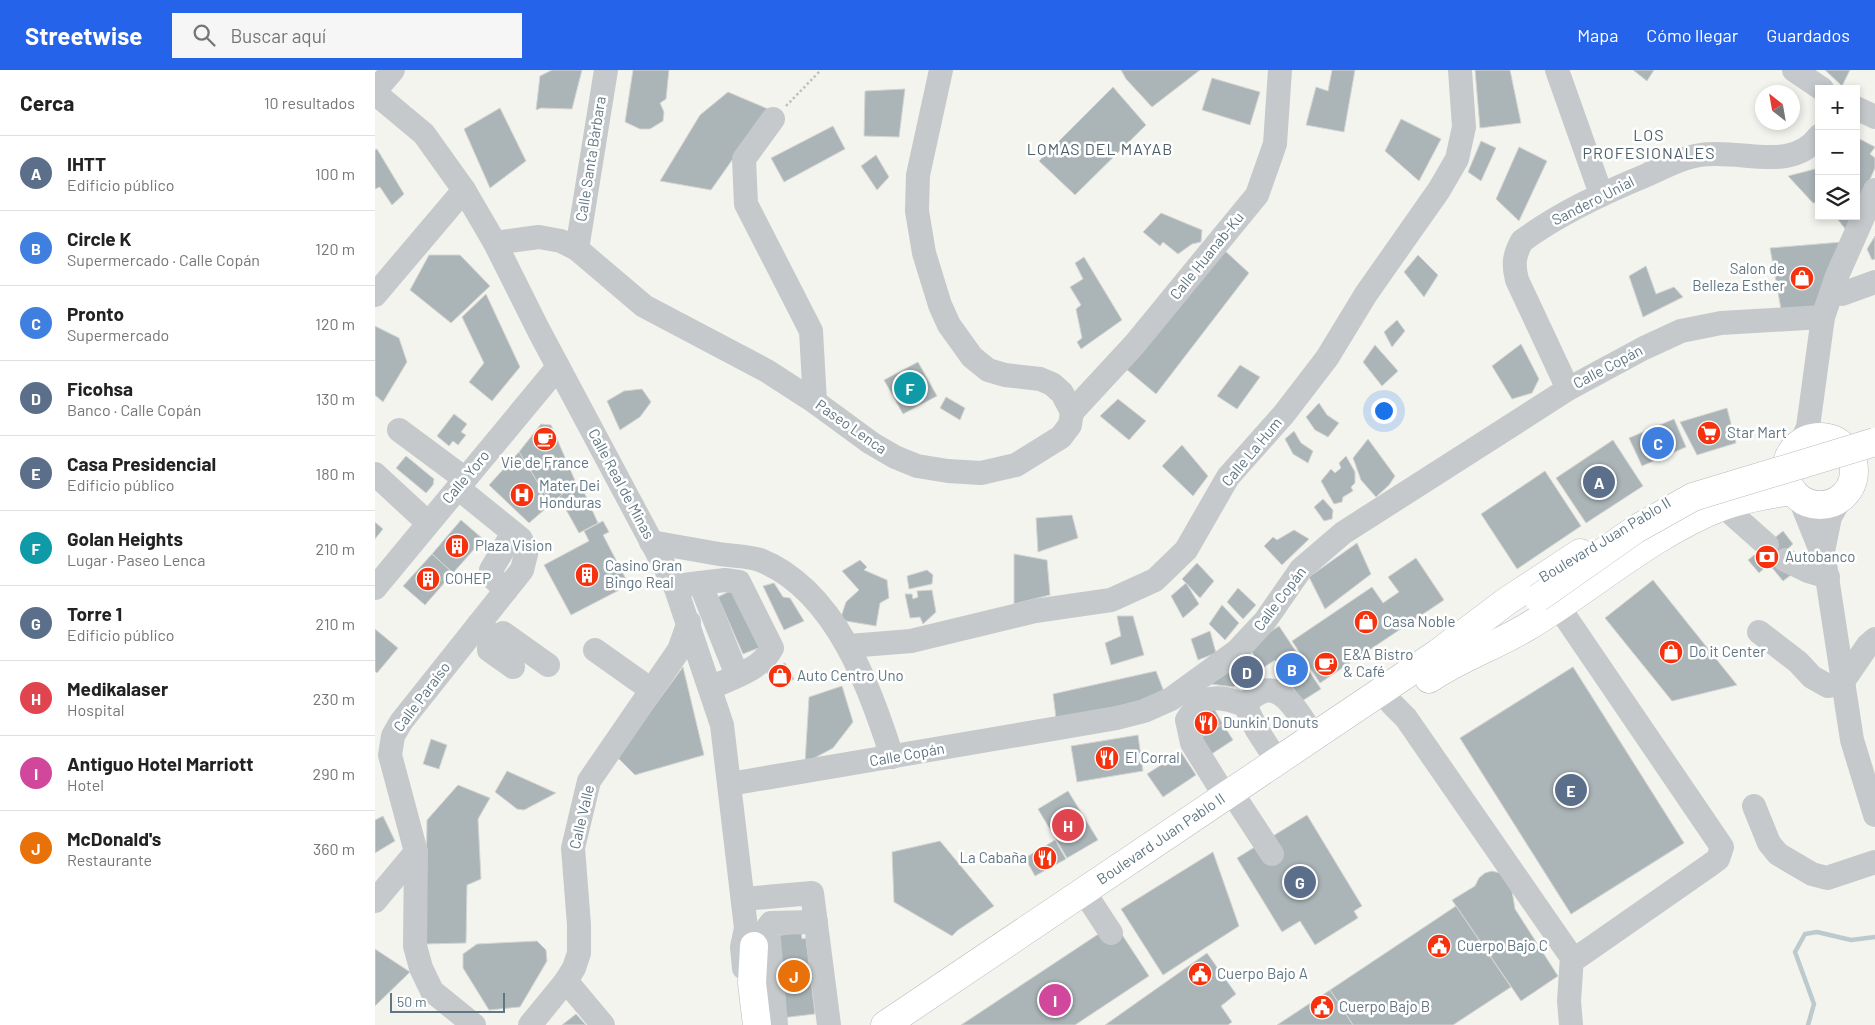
<!DOCTYPE html>
<html lang="es">
<head>
<meta charset="utf-8">
<style>
  body { margin:0; font-family:Barlow,sans-serif; background:#f6f6f6; color:#222 }
  .controls { position:absolute; right:15px; top:15px; display:grid; overflow:hidden; border-radius:0px; box-shadow:0 2px 8px #0003 }
  .controls button { width:45px; height:45px; display:grid; place-items:center; padding:0; border:0; border-bottom:1px solid #e0e0e0; background:#fff; color:#222; font:25px sans-serif }
  .compass { position:absolute; left:1380px; top:15px; width:45px; height:45px; border-radius:50%; background:#fff; box-shadow:0 2px 8px #0003; rotate:329deg }
  .scale { position:absolute; left:15px; bottom:12px; width:115px; box-sizing:border-box; padding-left:5px; border:2px solid #607683; border-top:0; font-size:14px; line-height:18px; white-space:nowrap; color:#607683; -webkit-text-stroke:4px #fff; paint-order:stroke }
  .you { position:absolute; left:1008px; top:340px; width:18px; height:18px; margin:-12px; border:4px solid #fff; border-radius:50%; background:#1a73e8; box-shadow:0 0 0 8px #1a73e833 }
  .badge { display:grid; place-items:center; width:32px; height:32px; border-radius:50%; background:#2563eb; color:#fff; font-size:16px; font-weight:700 }
  .pin { position:absolute; translate:-50% -50%; border:2px solid #fff; box-shadow:0 1px 5px #0006 }
  .list { margin:0; padding:0; list-style:none }
  h2 { display:flex; justify-content:space-between; align-items:center; height:65px; margin:0; padding:0 20px; font-size:21px }
  h2 small { font-size:16px; font-weight:400; color:#767676 }
  .list li { display:grid; grid-template-columns:32px 1fr auto; gap:15px; align-items:center; box-sizing:border-box; height:75px; padding:0 20px; border-top:1px solid #e0e0e0 }
  .list b { display:block; font-size:19px; white-space:nowrap }
  .list p { margin:0; font-size:16px; white-space:nowrap; color:#767676 }
  .list em { font-size:16px; font-style:normal; color:#767676 }
  .icon { flex:none; width:28px; height:28px; fill:none; stroke:currentColor; stroke-width:2; stroke-linecap:round; stroke-linejoin:round }
  .map { position:relative; flex:none; width:1500px; height:955px; overflow:hidden }
  header { display:flex; align-items:center; gap:30px; box-sizing:border-box; height:70px; padding:0 25px; background:#2563eb; color:#fff }
  header strong { font-size:24px }
  nav { display:flex; gap:28px; margin-inline-start:auto; font-size:18px }
  .search { width:350px; height:45px; background:#f6f6f6; display:flex; align-items:center; gap:12px; box-sizing:border-box; padding:0 18px; border-radius:0px; color:#767676; font-size:19px }
  main { display:flex }
  aside { flex:1; background:#fff }
  .map>svg:first-child { display:block }
  .lines { fill:none; stroke-linecap:round; stroke-linejoin:round }
  .stream { stroke:#bccace; stroke-width:4.5 }
  .building { fill:#abb5b8; stroke:#d5d5d2; fill-rule:evenodd }
  .major-casing { stroke:#b5babd; stroke-width:29 }
  .path { stroke:#bec0c1; stroke-width:2.5; stroke-dasharray:2.5 2.5; stroke-linecap:butt }
  .minor { stroke:#c5c9cb; stroke-width:24 }
  .major { stroke:#fff; stroke-width:28 }
  .major-bridge-casing { stroke:#b5babd; stroke-width:29; stroke-linecap:butt }
  .major-bridge { stroke:#fff; stroke-width:28 }
  .labels { text-anchor:middle; stroke-width:5; stroke-linejoin:round; paint-order:stroke }
  .street-label { font-size:15px; fill:#607683; stroke:#fff }
  .poi-label { font-size:15px; fill:#607683; stroke:#fff; text-anchor:start }
  .neighbourhood-label { font-size:16px; letter-spacing:1px; fill:#4e5e68; stroke:#fff }
</style>
</head>
<body>
<header>
<strong>Streetwise</strong>
<div class="search"><svg class="icon" aria-label="search" viewBox="0 0 24 24"><circle cx="10" cy="10" r="6"/><path d="M15 15l6 6"/></svg>Buscar aquí</div>
<nav><a>Mapa</a><a>Cómo llegar</a><a>Guardados</a></nav>
</header>
<main>
<aside>
<h2>Cerca<small>10 resultados</small></h2>
<ul class="list">
<li><span class="badge" style="background:#5c6f8a">A</span><div><b>IHTT</b><p>Edificio público</p></div><em>100 m</em></li>
<li><span class="badge" style="background:#3f7fe0">B</span><div><b>Circle K</b><p>Supermercado · Calle Copán</p></div><em>120 m</em></li>
<li><span class="badge" style="background:#3f7fe0">C</span><div><b>Pronto</b><p>Supermercado</p></div><em>120 m</em></li>
<li><span class="badge" style="background:#5c6f8a">D</span><div><b>Ficohsa</b><p>Banco · Calle Copán</p></div><em>130 m</em></li>
<li><span class="badge" style="background:#5c6f8a">E</span><div><b>Casa Presidencial</b><p>Edificio público</p></div><em>180 m</em></li>
<li><span class="badge" style="background:#0f9aa8">F</span><div><b>Golan Heights</b><p>Lugar · Paseo Lenca</p></div><em>210 m</em></li>
<li><span class="badge" style="background:#5c6f8a">G</span><div><b>Torre 1</b><p>Edificio público</p></div><em>210 m</em></li>
<li><span class="badge" style="background:#e0444e">H</span><div><b>Medikalaser</b><p>Hospital</p></div><em>230 m</em></li>
<li><span class="badge" style="background:#d1479c">I</span><div><b>Antiguo Hotel Marriott</b><p>Hotel</p></div><em>290 m</em></li>
<li><span class="badge" style="background:#e8710a">J</span><div><b>McDonald's</b><p>Restaurante</p></div><em>360 m</em></li>
</ul>
</aside>
<div class="map">
<svg width="1500" height="955" viewBox="0 0 1500 955">
  <rect width="100%" height="100%" fill="#f4f4ef"/>
  <g class="lines">
    <path class="stream" d="M1433,955L1439,934L1420,882L1430,864L1442,862L1476,870L1500,867"/>
  </g>
  <g class="building">
    <path d="M177,0H207L197,39L166,38L161,40L165,6Z"/>
    <path d="M258,0H294L291,29L285,33L289,42L288,51L275,59H265L250,52Z"/>
    <path d="M746,0H825L777,37L751,9Z"/>
    <path d="M957,0H980L969,62L931,55L941,17L953,21Z"/>
    <path d="M1100,0H1135L1146,53L1105,58Z"/>
    <path d="M1258,0H1279L1272,11Z"/>
    <path d="M1450,0H1475L1467,16Z"/>
    <path d="M837,8L885,22L875,55L827,40Z"/>
    <path d="M738,17L771,55L700,125L664,91Z"/>
    <path d="M530,19L524,67L489,66L490,21Z"/>
    <path d="M353,22L393,39L336,120L285,111L325,45Z"/>
    <path d="M125,38L151,91L115,118L89,59Z"/>
    <path d="M1026,49L1066,69L1044,111L1010,81Z"/>
    <path d="M458,56L470,79L409,112L396,88Z"/>
    <path d="M1481,67L1500,77L1495,84L1500,88V98L1481,141Z"/>
    <path d="M1106,71L1121,78L1106,111L1093,102Z"/>
    <path d="M1144,77L1172,91L1144,151L1121,129Z"/>
    <path d="M2,79L29,124L17,135L5,117L0,119V80Z"/>
    <path d="M501,85L514,107L502,120L486,96Z"/>
    <path d="M1444,95V132L1438,133L1413,106L1440,99Z"/>
    <path d="M786,143L827,160L826,172L817,174L803,184L788,172L785,176L768,162Z"/>
    <path d="M1460,146H1479L1472,161Z"/>
    <path d="M1500,166V189L1497,190L1492,179Z"/>
    <path d="M1467,172L1448,230L1431,243L1407,245L1395,178Z"/>
    <path d="M847,178L874,203L781,324L750,298Z"/>
    <path d="M54,185H85L115,216L76,253L35,220Z"/>
    <path d="M1043,185L1063,205L1049,227L1029,202Z"/>
    <path d="M709,187L747,250L706,279L702,272L707,268L701,239L706,235L695,217L708,209L700,193Z"/>
    <path d="M1271,196L1281,224L1299,217L1308,227L1268,247L1254,206Z"/>
    <path d="M111,224L145,297L117,331L94,312L109,293L87,247Z"/>
    <path d="M1022,250L1030,261L1017,277L1009,262Z"/>
    <path d="M0,256L24,268L32,292L8,332L0,325Z"/>
    <path d="M1146,274L1164,309L1157,323L1137,329L1117,296Z"/>
    <path d="M1000,275L1023,301L1007,316L988,292Z"/>
    <path d="M543,292L562,326L528,344L509,310Z"/>
    <path d="M865,295L885,307L862,339L842,326Z"/>
    <path d="M267,319L276,332L265,347L245,360L232,331L249,321Z"/>
    <path d="M571,327L590,338L585,350L565,338Z"/>
    <path d="M743,329L771,351L754,370L725,346Z"/>
    <path d="M944,333L952,345L964,353L953,367L940,360L931,347Z"/>
    <path d="M1352,338L1361,373L1322,385L1305,352Z"/>
    <path d="M79,344L92,354L86,362L91,365L83,375L78,371L74,376L62,366Z"/>
    <path d="M1299,349L1311,377L1267,396L1254,368Z"/>
    <path d="M166,354L176,355L201,413L176,434L144,382Z"/>
    <path d="M919,361L926,373L938,381L933,393L918,384L910,369Z"/>
    <path d="M993,369L1020,406L1014,415L1001,427L986,410L978,388Z"/>
    <path d="M1238,370L1268,416L1211,453L1181,408Z"/>
    <path d="M807,375L833,406L818,426L787,396Z"/>
    <path d="M144,382L176,434L154,453L114,415Z"/>
    <path d="M31,386L59,409L58,415L51,423L21,398Z"/>
    <path d="M971,386L980,402V413L976,417L978,421L968,427L967,432L959,434L946,411L956,399L960,403L966,398L964,393Z"/>
    <path d="M1170,401L1206,456L1142,499L1106,444Z"/>
    <path d="M204,411L223,453L204,463L184,427Z"/>
    <path d="M948,429L958,440L957,449L949,451L939,437Z"/>
    <path d="M697,445L703,468L663,482L661,448Z"/>
    <path d="M86,450L108,469L78,503L57,484Z"/>
    <path d="M228,451L234,462L228,465L254,515L196,545L169,495L214,471L209,461Z"/>
    <path d="M0,452L8,459L0,469Z"/>
    <path d="M919,460L934,469L907,495L889,476L898,467L902,470Z"/>
    <path d="M1408,461L1418,474L1406,485L1420,502L1408,511L1394,494L1384,503L1373,490Z"/>
    <path d="M982,473L996,504L950,539L934,507Z"/>
    <path d="M57,484L78,503L50,535L28,516Z"/>
    <path d="M639,484L672,490L675,525L639,534Z"/>
    <path d="M1041,488L1069,530L945,613L917,571L997,517L1008,533L1024,522L1013,507Z"/>
    <path d="M485,490L492,497L489,500L512,510L514,528L505,533L501,556L465,550L471,532L484,520L467,501Z"/>
    <path d="M822,493L839,511L825,528L807,509Z"/>
    <path d="M552,500L558,505L557,514L534,519L532,506Z"/>
    <path d="M1278,510L1362,615L1297,631L1230,548Z"/>
    <path d="M399,513L408,527L415,528L429,551L409,560L388,516Z"/>
    <path d="M811,513L824,534L808,548L796,526Z"/>
    <path d="M863,518L881,535L868,549L852,532Z"/>
    <path d="M359,519L386,577L368,584L343,527Z"/>
    <path d="M557,520L561,542L548,554L545,547L535,548L530,524H537L538,529L543,527L542,521Z"/>
    <path d="M847,535L864,553L850,570L834,554Z"/>
    <path d="M742,546H758L769,585L736,595L730,573L746,566Z"/>
    <path d="M904,556L946,619L927,631L900,590L858,617L836,614L879,585L873,577Z"/>
    <path d="M0,559L23,578L2,603L0,601Z"/>
    <path d="M835,561L841,583L823,590L816,569Z"/>
    <path d="M410,593L419,609L401,618L392,602Z"/>
    <path d="M308,597L329,685L260,705L242,687Z"/>
    <path d="M1198,597L1309,773L1196,844L1085,668ZM1179,656L1199,687L1166,710L1145,679ZM1227,730L1249,764L1213,787L1191,752Z"/>
    <path d="M1198,597L1309,773L1196,844L1085,668Z"/>
    <path d="M781,601L791,627L681,648L678,624Z"/>
    <path d="M467,616L478,652L458,678L430,693L434,627Z"/>
    <path d="M838,637L848,654L825,668L815,651Z"/>
    <path d="M848,654L858,670L835,685L825,668Z"/>
    <path d="M763,665L768,701L702,712L696,676Z"/>
    <path d="M56,669L72,675L64,699L48,694Z"/>
    <path d="M806,682L821,705L788,727L772,704Z"/>
    <path d="M132,701L181,723L149,740L142,739L120,722Z"/>
    <path d="M83,715L115,728L103,749L106,809L92,815L91,873L50,874L52,750Z"/>
    <path d="M693,721L723,770L692,788L663,739Z"/>
    <path d="M932,745L987,836L979,841L983,848L940,875L925,851L907,862L862,788Z"/>
    <path d="M8,746L20,771L0,783V750Z"/>
    <path d="M680,770L691,789L660,806L650,788Z"/>
    <path d="M565,771L619,836L583,860L577,866L519,832L517,782Z"/>
    <path d="M838,782L864,856L788,905L746,839Z"/>
    <path d="M1117,801L1129,804L1137,821L1140,839L1183,906L1146,931L1077,830L1100,816L1104,808L1110,803Z"/>
    <path d="M1081,836L1136,917L1078,955H978L955,920Z"/>
    <path d="M744,860L774,906L700,955H586L725,863Z"/>
    <path d="M426,861L427,869L431,868L440,944L406,948L397,867Z"/>
    <path d="M162,871L171,880L172,891L145,937L114,940L88,898V884L102,874Z"/>
    <path d="M0,879L35,902L0,936Z"/>
    <path d="M832,883L861,924L846,936L857,952L853,955H730Z"/>
    <path d="M955,920L978,955H902Z"/>
    <path d="M201,944L211,955H187Z"/>
  </g>
  <g class="lines">
    <g class="major-casing">
      <g id="major">
        <circle cx="1445" cy="401" r="34"/>
        <path d="M1054,609C1085,588 1120,576 1152,557C1217,518 1275,465 1346,437C1368,428 1393,425 1416,421"/>
        <path d="M379,876L377,913L382,955"/>
        <path d="M510,955L1063,583L1132,531L1205,483"/>
      </g>
    </g>
    <path class="path" d="M411,36L446,0"/>
    <g class="minor">
      <path d="M1182,0L1226,124"/>
      <path d="M1419,0L1447,19"/>
      <path d="M0,21L18,0"/>
      <path d="M0,23L49,64L89,120L120,173L164,261L300,516L347,655L371,858L367,877L369,898"/>
      <path d="M1481,38L1500,47"/>
      <path d="M398,49L369,89L371,134L436,261L440,332"/>
      <path d="M120,173L164,167L186,171L202,179L269,236L392,301L440,332L496,373L520,387L542,396L573,401L606,403L641,395L686,367L695,355L697,342L687,323L677,314L665,309L630,305L613,300L597,287L574,255L565,235L549,183L542,141L543,105L566,0"/>
      <path d="M202,179L231,0"/>
      <path d="M1467,224L1500,212"/>
      <path d="M0,225L89,120"/>
      <path d="M1193,319L1142,210C1138,195 1139,185 1147,171C1185,143 1228,123 1272,105C1289,97 1306,88 1325,85C1365,78 1416,104 1444,66"/>
      <path d="M697,342L759,275L882,125L900,74L905,0"/>
      <path d="M24,360L90,409"/>
      <path d="M1427,371L1433,357L1448,247L1462,206L1500,120"/>
      <path d="M0,404L53,453"/>
      <path d="M83,418L146,469L151,484L147,500L26,652L18,666L15,685L41,782L40,876L46,898L57,921L99,955"/>
      <path d="M1467,426L1455,447L1448,481L1477,670L1500,745"/>
      <path d="M1425,429L1446,481"/>
      <path d="M1348,436L1392,475"/>
      <path d="M276,472C299,476 321,480 344,484C357,486 373,486 385,490C460,520 495,617 517,687"/>
      <path d="M1410,490L1433,501L1453,507"/>
      <path d="M325,513L362,605"/>
      <path d="M300,516L350,510L364,512L397,578C386,600 356,608 335,618"/>
      <path d="M0,518L183,297"/>
      <path d="M131,520L116,506V500L138,463"/>
      <path d="M103,555L121,568L128,563L173,595"/>
      <path d="M1384,562L1423,592L1437,607L1453,616L1467,613L1493,575L1500,569"/>
      <path d="M121,568L114,577V580L138,597"/>
      <path d="M474,576L536,571L660,541L736,530L780,510L811,480L853,407L909,344L952,288L991,224L1064,120L1082,89L1089,57L1085,0"/>
      <path d="M220,580L275,619"/>
      <path d="M1017,634L1031,648L1193,882L1203,887L1335,795L1343,789L1347,777L1183,536"/>
      <path d="M902,691L882,660L870,635C902,598 921,641 939,666"/>
      <path d="M355,714L742,648L769,641L796,629L862,581L890,551L926,499L968,463L1193,319L1269,278L1306,261L1346,253L1448,247"/>
      <path d="M850,726L817,673L812,650C829,623 843,625 870,635"/>
      <path d="M865,735L897,784"/>
      <path d="M1379,736L1394,773L1403,784L1437,804L1452,808L1500,792"/>
      <path d="M368,829L437,823L454,955"/>
      <path d="M0,831L41,782"/>
      <path d="M717,834L736,863"/>
      <path d="M191,911L228,955"/>
      <path d="M155,955L191,911L199,898L204,883V855L198,778L214,711L304,580L314,552"/>
      <path d="M401,955L393,857L396,853L441,852"/>
      <path d="M1196,955L1194,931L1197,886"/>
    </g>
    <use href="#major" class="major"/>
    <g class="major-bridge-casing">
      <path id="major-bridge" d="M1163,528L1261,459L1318,427L1500,372"/>
    </g>
    <use href="#major-bridge" class="major-bridge"/>
  </g>
  <defs>
    <g id="shop-disc" transform="scale(1.25)"><circle r="9.5" fill="#f5310e" stroke="#fff"/><path d="M-5-2.5h2.3a2.7 3.5 0 0 1 5.4 0H5L5.5 6h-11ZM-1.5-2.5h3a1.5 2.3 0 0 0-3 0Z" fill="#fff"/></g>
    <g id="supermarket-disc" transform="scale(1.25)"><circle r="9.5" fill="#f5310e" stroke="#fff"/><path d="M-6-5.5h2.5l.6 2H6L4.5 2H-2.5L-4.4-4H-6ZM-1.5 3.2a1.3 1.3 0 1 0 .1 0ZM3 3.2a1.3 1.3 0 1 0 .1 0Z" fill="#fff"/></g>
    <g id="cafe-disc" transform="scale(1.25)"><circle r="9.5" fill="#f5310e" stroke="#fff"/><path d="M-5.5-4.5H6V0H3Q3 3.5 0 3.5H-2.5Q-5.5 3.5-5.5 0ZM3-3.2v2h1.7v-2ZM-6 4.5H4V6H-6Z" fill="#fff"/></g>
    <g id="hospital-disc" transform="scale(1.25)"><circle r="9.5" fill="#f5310e" stroke="#fff"/><path d="M-5-5h3v3.5h4V-5h3V5h-3V1.5h-4V5h-3Z" fill="#fff"/></g>
    <g id="building-disc" transform="scale(1.25)"><circle r="9.5" fill="#f5310e" stroke="#fff"/><path d="M-4-6H4V6H1V3H-1V6H-4ZM-2.5-4.3h1.7v1.8h-1.7ZM.8-4.3h1.7v1.8H.8ZM-2.5-1h1.7V.8h-1.7ZM.8-1h1.7V.8H.8Z" fill="#fff"/></g>
    <g id="bank-disc" transform="scale(1.25)"><circle r="9.5" fill="#f5310e" stroke="#fff"/><path d="M-6-4H6V4H-6ZM0-2.3a2.3 2.3 0 1 0 0 4.6a2.3 2.3 0 1 0 0-4.6Z" fill="#fff"/></g>
    <g id="restaurant-disc" transform="scale(1.25)"><circle r="9.5" fill="#f5310e" stroke="#fff"/><path d="M-5-6h1v4h1v-4h1v4h1v-4h1v5L-1.5 .5V6h-2V.5L-5-1ZM5-6V6H3V1.5H1.5Q1.5-4 5-6Z" fill="#fff"/></g>
    <g id="civic-disc" transform="scale(1.25)"><circle r="9.5" fill="#f5310e" stroke="#fff"/><path d="M-.6-6.5H3V-4.5H.6V-3L4-1V1h2V6H-6V1h2V-1L-.6-3ZM-1.2 2.5V6h2.4V2.5Z" fill="#fff"/></g>
  </defs>
  <g fill-rule="evenodd">
    <use href="#shop-disc" x="1427" y="208"/>
    <use href="#supermarket-disc" x="1334" y="363"/>
    <use href="#cafe-disc" x="170" y="369"/>
    <use href="#hospital-disc" x="147" y="425"/>
    <use href="#building-disc" x="82" y="476"/>
    <use href="#bank-disc" x="1392" y="487"/>
    <use href="#building-disc" x="212" y="505"/>
    <use href="#building-disc" x="53" y="509"/>
    <use href="#shop-disc" x="991" y="552"/>
    <use href="#shop-disc" x="1296" y="582"/>
    <use href="#cafe-disc" x="951" y="594"/>
    <use href="#shop-disc" x="405" y="606"/>
    <use href="#restaurant-disc" x="831" y="653"/>
    <use href="#restaurant-disc" x="732" y="688"/>
    <use href="#restaurant-disc" x="670" y="788"/>
    <use href="#civic-disc" x="1064" y="876"/>
    <use href="#civic-disc" x="825" y="904"/>
    <use href="#civic-disc" x="947" y="937"/>
  </g>
  <g class="labels">
    <g class="street-label">
      <text transform="translate(216 89) rotate(-81)" y="5">Calle Santa Bárbara</text>
      <text transform="translate(1218 131) rotate(-27)" y="5">Sandero Unial</text>
      <text transform="translate(832 186) rotate(-51)" y="5">Calle Huanab-Ku</text>
      <text transform="translate(1233 297) rotate(-28)" y="5">Calle Copán</text>
      <text transform="translate(476 357) rotate(35)" y="5">Paseo Lenca</text>
      <text transform="translate(877 382) rotate(-50)" y="5">Calle La Hum</text>
      <text transform="translate(91 407) rotate(-50)" y="5">Calle Yoro</text>
      <text transform="translate(246 414) rotate(62)" y="5">Calle Real de Minas</text>
      <text transform="translate(1230 470) rotate(-31)" y="5">Boulevard Juan Pablo II</text>
      <text transform="translate(905 529) rotate(-53)" y="5">Calle Copán</text>
      <text transform="translate(47 627) rotate(-53)" y="5">Calle Paraíso</text>
      <text transform="translate(532 685) rotate(-10)" y="5">Calle Copán</text>
      <text transform="translate(207 747) rotate(-77)" y="5">Calle Valle</text>
      <text transform="translate(786 769) rotate(-34)" y="5">Boulevard Juan Pablo II</text>
    </g>
    <g class="poi-label">
      <text x="1410" y="204" text-anchor="end">Salon de<tspan x="1410" dy="17">Belleza Esther</tspan></text>
      <text x="1352" y="368">Star Mart</text>
      <text x="170" y="398" text-anchor="middle">Vie de France</text>
      <text x="164" y="421">Mater Dei<tspan x="164" dy="17">Honduras</tspan></text>
      <text x="100" y="481">Plaza Vision</text>
      <text x="1410" y="492">Autobanco</text>
      <text x="230" y="501">Casino Gran<tspan x="230" dy="17">Bingo Real</tspan></text>
      <text x="70" y="514">COHEP</text>
      <text x="1008" y="557">Casa Noble</text>
      <text x="1314" y="587">Do it Center</text>
      <text x="968" y="590">E&amp;A Bistro<tspan x="968" dy="17">&amp; Café</tspan></text>
      <text x="422" y="611">Auto Centro Uno</text>
      <text x="848" y="658">Dunkin' Donuts</text>
      <text x="750" y="693">El Corral</text>
      <text x="652" y="793" text-anchor="end">La Cabaña</text>
      <text x="1082" y="881">Cuerpo Bajo C</text>
      <text x="842" y="909">Cuerpo Bajo A</text>
      <text x="964" y="942">Cuerpo Bajo B</text>
    </g>
    <g class="neighbourhood-label">
      <text x="1274" y="71">LOS<tspan x="1274" dy="18">PROFESIONALES</tspan></text>
      <text x="725" y="85">LOMAS DEL MAYAB</text>
    </g>
  </g>
</svg>
<div class="controls">
<button>+</button>
<button>−</button>
<button><svg class="icon" aria-label="layers" viewBox="0 0 24 24"><path d="M12 4l9 5-9 5-9-5zM3 14l9 5 9-5"/></svg></button>
</div>
<svg class="compass" viewBox="-18 -18 36 36"><path d="M0-13l5 13h-10z" fill="#e53935"/><path d="M0 13l5-13h-10z" fill="#767676"/></svg>
<div class="scale">50 m</div>
<div class="you"></div>
<div class="pin badge" style="left:1224px;top:412px;background:#5c6f8a">A</div>
<div class="pin badge" style="left:917px;top:599px;background:#3f7fe0">B</div>
<div class="pin badge" style="left:1283px;top:373px;background:#3f7fe0">C</div>
<div class="pin badge" style="left:872px;top:602px;background:#5c6f8a">D</div>
<div class="pin badge" style="left:1196px;top:720px;background:#5c6f8a">E</div>
<div class="pin badge" style="left:535px;top:318px;background:#0f9aa8">F</div>
<div class="pin badge" style="left:925px;top:812px;background:#5c6f8a">G</div>
<div class="pin badge" style="left:693px;top:755px;background:#e0444e">H</div>
<div class="pin badge" style="left:680px;top:930px;background:#d1479c">I</div>
<div class="pin badge" style="left:419px;top:906px;background:#e8710a">J</div>
</div>
</main>
</body>
</html>
